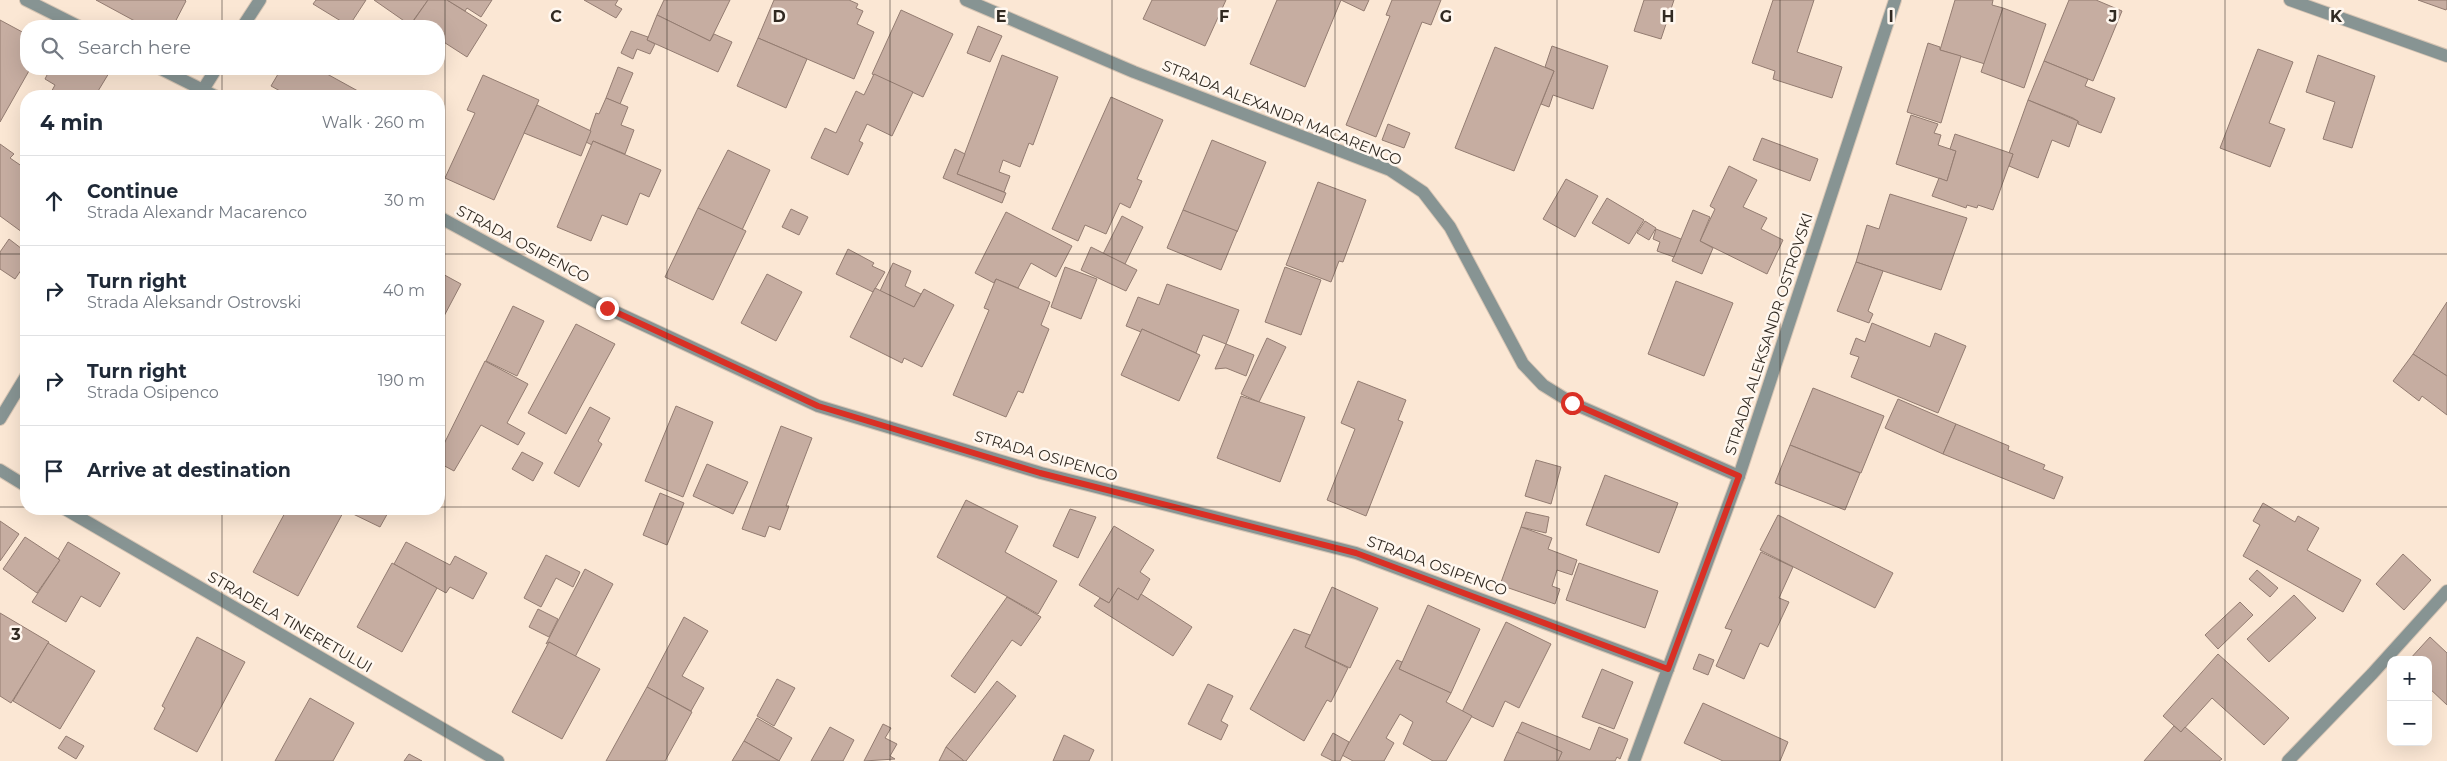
<!DOCTYPE html>
<html lang="en">
<head>
<meta charset="utf-8">
<style>
  body { margin:0; font-family:Montserrat,sans-serif; background:#f2f2f3; color:#1f2937 }
  .controls { position:absolute; right:15px; bottom:15px; display:grid; overflow:hidden; border-radius:10px; box-shadow:0 5px 20px #0002 }
  .controls button { width:45px; height:45px; display:grid; place-items:center; padding:0; border:0; border-bottom:1px solid #e0e1e3; background:#fff; color:#1f2937; font:25px sans-serif }
  .stop { position:absolute; width:15px; height:15px; margin:-11px; border:4px solid #d93025; border-radius:50%; background:#fff }
  .stop.end { background:#d93025; border-color:#fff; box-shadow:0 1px 5px #0008 }
  .list { margin:0; padding:0; list-style:none }
  h2 { display:flex; justify-content:space-between; align-items:center; height:65px; margin:0; padding:0 20px; font-size:21px }
  h2 small { font-size:16px; font-weight:400; color:#747a83 }
  .list li { display:grid; grid-template-columns:32px 1fr auto; gap:15px; align-items:center; box-sizing:border-box; height:90px; padding:0 20px; border-top:1px solid #e0e1e3 }
  .list b { display:block; font-size:19px; white-space:nowrap }
  .list p { margin:0; font-size:16px; white-space:nowrap; color:#747a83 }
  .list em { font-size:16px; font-style:normal; color:#747a83 }
  .icon { flex:none; width:28px; height:28px; fill:none; stroke:currentColor; stroke-width:2; stroke-linecap:round; stroke-linejoin:round }
  .map { position:relative; flex:none; width:2447px; height:761px; overflow:hidden }
  .search { position:absolute; background:#fff; box-shadow:0 5px 20px #0002; left:20px; top:20px; width:425px; height:55px; display:flex; align-items:center; gap:12px; box-sizing:border-box; padding:0 18px; border-radius:20px; color:#747a83; font-size:19px }
  .panel { position:absolute; background:#fff; box-shadow:0 5px 20px #0002; left:20px; top:90px; width:425px; height:425px; border-radius:20px }
  .map>svg:first-child { display:block }
  .building { fill:#c6ada1; stroke:#937c71 }
  .lines { fill:none; stroke-linecap:round; stroke-linejoin:round }
  .minor-casing { stroke:#d7c5b4; stroke-width:14 }
  .minor { stroke:#879493; stroke-width:12 }
  .route { stroke:#d93025; stroke-width:6 }
  .grid { fill:none; stroke:#312a22; stroke-width:1; stroke-opacity:0.55 }
  .labels { text-anchor:middle; stroke-width:5; stroke-linejoin:round; paint-order:stroke }
  .street-label { font-size:15px; fill:#312a22; stroke:#fff7ef }
  .grid-label { font-size:16px; text-anchor:middle; font-weight:bold; fill:#312a22; stroke:#fff7ef; stroke-width:5; stroke-linejoin:round; paint-order:stroke }
</style>
</head>
<body>
<div class="map">
<svg width="2447" height="761" viewBox="0 0 2447 761">
  <rect width="100%" height="100%" fill="#fbe7d4"/>
  <g class="building">
    <path d="M96,0H185L186,1L173,26H144Z"/>
    <path d="M316,0H366L349,26L313,4Z"/>
    <path d="M374,0H428L410,25Z"/>
    <path d="M428,0H447L487,25L467,57L439,39V26H418L412,23Z"/>
    <path d="M447,0H492L481,17L467,8L465,11Z"/>
    <path d="M584,0H618L615,5L622,9L616,18Z"/>
    <path d="M664,0H730L710,41L657,15Z"/>
    <path d="M774,0H849L858,4L856,8L863,11L857,24L874,32L854,79L758,38Z"/>
    <path d="M1152,0H1226L1205,46L1143,19Z"/>
    <path d="M1277,0H1341L1305,87L1250,64Z"/>
    <path d="M1341,0H1369L1364,11Z"/>
    <path d="M1392,0H1441L1431,25L1422,22L1376,137L1346,125L1390,16L1386,15Z"/>
    <path d="M1644,0H1674L1661,39L1634,31Z"/>
    <path d="M1773,0H1814L1797,52L1842,67L1832,98L1773,79L1775,71L1752,63Z"/>
    <path d="M1955,0H1993L1992,5L2003,8L1985,64L1940,50Z"/>
    <path d="M2069,0H2096L2122,11L2093,81L2044,61Z"/>
    <path d="M2418,0H2447V8L2446,10Z"/>
    <path d="M2003,8L2046,24L2024,88L1981,72Z"/>
    <path d="M901,10L953,34L923,97L872,74Z"/>
    <path d="M657,15L710,41L714,34L732,42L718,72L647,40Z"/>
    <path d="M0,20L26,34V69H30L0,122Z"/>
    <path d="M978,26L1002,36L990,62L967,53Z"/>
    <path d="M631,31L648,37L647,40L655,44L650,54L637,49L633,59L621,53Z"/>
    <path d="M758,38L807,59L786,108L737,86Z"/>
    <path d="M1928,43L1940,47V50L1961,56L1941,123L1907,112Z"/>
    <path d="M1552,46L1608,66L1593,109L1553,95L1549,107L1541,104L1554,71L1545,67Z"/>
    <path d="M1495,47L1554,71L1514,171L1455,148Z"/>
    <path d="M2258,49L2293,62L2269,123L2285,129L2270,167L2220,148Z"/>
    <path d="M1002,55L1058,77L1033,145L1029,143L1020,167L1003,160L999,172L1010,176L1004,192L957,174Z"/>
    <path d="M2318,55L2375,76L2352,148L2323,139L2335,102L2306,92Z"/>
    <path d="M2044,61L2088,79L2085,86L2115,98L2101,133L2078,124L2079,122L2073,118L2028,100Z"/>
    <path d="M618,67L633,73L620,104L606,98Z"/>
    <path d="M50,69H101L109,73L95,96H49L55,85L45,79Z"/>
    <path d="M281,69H318L367,96H289L271,86Z"/>
    <path d="M874,74L913,92L892,136L867,124L859,141L863,143L848,175L811,158L825,128L836,133L856,91L864,95Z"/>
    <path d="M483,75L539,100L494,200L445,178L475,113L467,110Z"/>
    <path d="M1111,97L1163,120L1137,179L1142,181L1130,208L1120,203L1106,234L1085,225L1078,241L1052,229Z"/>
    <path d="M606,98L628,107L621,125L634,130L625,154L593,141L592,145L586,142L596,113L599,114Z"/>
    <path d="M2028,100L2078,121L2069,147L2052,140L2038,178L2009,166L2013,154L2009,153Z"/>
    <path d="M537,105L591,131L581,156L524,133Z"/>
    <path d="M1911,115L1938,124L1934,133L1941,135L1938,145L1956,151L1947,181L1896,164Z"/>
    <path d="M1388,124L1410,133L1404,148L1382,140Z"/>
    <path d="M1955,134L2013,154L1993,210L1978,205L1977,208L1967,205L1966,208L1932,196L1939,178L1947,181L1956,151L1950,149Z"/>
    <path d="M1762,138L1818,159L1810,181L1753,160Z"/>
    <path d="M1212,140L1266,162L1237,232L1183,210Z"/>
    <path d="M593,141L661,170L649,197L640,193L627,225L602,215L591,241L557,227Z"/>
    <path d="M0,144L14,154L10,158L26,169V235L0,216Z"/>
    <path d="M955,149L965,154L957,174L1006,193L1002,203L943,178Z"/>
    <path d="M728,150L770,170L742,230L698,208Z"/>
    <path d="M1729,166L1757,180L1743,207L1767,218L1761,229L1783,240L1767,274L1700,241L1715,209L1710,206Z"/>
    <path d="M1566,179L1598,196L1575,237L1543,219Z"/>
    <path d="M1318,182L1366,200L1343,262L1339,261L1331,282L1286,265Z"/>
    <path d="M1890,194L1967,218L1941,290L1856,262L1867,225L1879,229Z"/>
    <path d="M1607,198L1644,220L1629,244L1592,223Z"/>
    <path d="M698,208L746,231L713,300L665,277Z"/>
    <path d="M791,209L808,217L799,235L782,227Z"/>
    <path d="M1183,210L1237,231L1221,270L1167,248Z"/>
    <path d="M1693,210L1710,217L1700,241L1713,248L1702,274L1672,261Z"/>
    <path d="M1006,212L1072,246L1056,277L1031,263L1018,288L996,279L994,283L975,273Z"/>
    <path d="M1122,216L1143,227L1125,264L1103,254Z"/>
    <path d="M1645,221L1656,228L1649,240L1637,233Z"/>
    <path d="M1656,229L1681,239L1674,257L1657,251L1660,242L1653,239Z"/>
    <path d="M9,239L26,252V263L15,279L0,269V252Z"/>
    <path d="M1091,247L1137,270L1126,291L1081,270Z"/>
    <path d="M848,249L874,263L872,266L885,272L873,292L836,274Z"/>
    <path d="M1856,262L1883,271L1868,311L1873,314L1869,323L1837,311Z"/>
    <path d="M893,263L911,271L905,286L921,294L914,307L880,291Z"/>
    <path d="M1065,267L1097,279L1081,319L1051,307Z"/>
    <path d="M1285,267L1321,280L1301,335L1265,322Z"/>
    <path d="M439,272L461,284L443,318L439,315Z"/>
    <path d="M767,274L802,292L776,341L741,323Z"/>
    <path d="M996,279L1050,302L1041,325L1049,329L1023,393L1018,391L1006,417L953,395L989,310L984,308Z"/>
    <path d="M1676,281L1733,303L1704,376L1648,354Z"/>
    <path d="M1167,284L1239,310L1226,344L1203,335L1196,353L1142,329L1141,332L1126,326L1138,297L1159,305Z"/>
    <path d="M875,288L914,307L924,289L954,305L922,367L904,358L902,363L850,337Z"/>
    <path d="M2447,302V376L2413,354Z"/>
    <path d="M513,306L544,321L517,376L486,361Z"/>
    <path d="M1872,323L1930,347L1935,333L1966,346L1938,413L1851,377L1859,357L1850,354L1856,338L1865,342Z"/>
    <path d="M576,324L615,344L566,434L528,413Z"/>
    <path d="M1142,329L1200,355L1179,401L1121,375Z"/>
    <path d="M1267,338L1286,347L1259,402L1241,394Z"/>
    <path d="M1226,344L1254,355L1246,376L1226,368L1215,369Z"/>
    <path d="M2413,354L2447,376V415L2422,396L2419,401L2393,381Z"/>
    <path d="M485,361L528,384L507,423L525,433L518,445L481,425L454,471L439,463V454Z"/>
    <path d="M1358,381L1406,400L1398,420L1403,422L1366,516L1327,500L1355,429L1341,423Z"/>
    <path d="M1813,388L1884,416L1861,473L1790,445Z"/>
    <path d="M1241,396L1305,417L1280,482L1217,458Z"/>
    <path d="M1898,399L1956,424L1943,454L1885,428Z"/>
    <path d="M676,406L713,422L683,497L645,481Z"/>
    <path d="M590,407L610,418L598,441L602,444L579,487L554,473Z"/>
    <path d="M1956,424L2009,446L2008,450L2045,465L2043,469L2063,477L2054,499L1943,454Z"/>
    <path d="M781,426L812,438L786,506H789L780,530L769,526L765,537L742,529Z"/>
    <path d="M1790,445L1860,473L1845,510L1775,483Z"/>
    <path d="M522,452L543,463L533,481L512,469Z"/>
    <path d="M1536,460L1561,467L1551,504L1525,496Z"/>
    <path d="M707,464L748,482L733,514L693,496Z"/>
    <path d="M1605,475L1678,503L1659,553L1586,525Z"/>
    <path d="M660,493L684,503L667,545L643,535Z"/>
    <path d="M966,500L1018,526L1005,552L1057,581L1038,614L937,557Z"/>
    <path d="M2263,503L2295,522L2298,516L2319,528L2307,550L2361,580L2343,612L2243,556L2260,525L2253,521Z"/>
    <path d="M287,509H345L298,596L253,572Z"/>
    <path d="M354,509H390L380,527L351,513Z"/>
    <path d="M1070,509L1096,517L1078,558L1053,546Z"/>
    <path d="M1526,512L1549,517L1546,533L1521,527Z"/>
    <path d="M1778,515L1893,573L1875,608L1760,550Z"/>
    <path d="M0,521L19,534L0,561Z"/>
    <path d="M1114,526L1154,550L1140,572L1150,579L1138,600L1118,588L1109,603L1079,585Z"/>
    <path d="M1521,527L1552,538L1548,549L1577,560L1572,575L1557,570L1552,586L1560,589L1555,604L1500,585Z"/>
    <path d="M25,537L60,560L37,593L3,569Z"/>
    <path d="M68,542L120,573L100,607L81,596L66,622L32,602L60,560L58,559Z"/>
    <path d="M406,542L450,565L455,556L487,573L473,599L450,587L446,593L394,564Z"/>
    <path d="M1761,552L1793,567L1779,598L1789,602L1768,647L1760,643L1744,679L1716,666L1732,630L1725,628Z"/>
    <path d="M2403,554L2431,580L2404,610L2376,584Z"/>
    <path d="M546,555L580,572L573,587L556,578L541,607L524,598Z"/>
    <path d="M392,563L437,588L402,652L357,627Z"/>
    <path d="M1579,563L1658,591L1645,628L1566,600Z"/>
    <path d="M585,569L613,584L575,657L549,642L546,644Z"/>
    <path d="M2257,570L2278,588L2270,597L2249,579Z"/>
    <path d="M1332,587L1378,608L1350,668L1305,647Z"/>
    <path d="M1118,588L1138,600L1141,594L1192,627L1173,656L1094,606L1100,598L1109,603Z"/>
    <path d="M2294,595L2316,618L2269,662L2247,639Z"/>
    <path d="M1007,597L1041,617L1021,646L1012,640L975,693L951,676Z"/>
    <path d="M2240,602L2253,615L2218,649L2205,635Z"/>
    <path d="M1428,605L1480,629L1451,693L1399,669Z"/>
    <path d="M538,609L558,619L549,637L529,627Z"/>
    <path d="M0,613L49,642L11,703L0,696Z"/>
    <path d="M684,617L708,631L682,676L704,688L691,711L647,687Z"/>
    <path d="M1506,622L1551,644L1519,708L1505,701L1493,727L1462,712Z"/>
    <path d="M1294,629L1310,635L1305,647L1348,668L1331,702L1327,700L1304,741L1250,709Z"/>
    <path d="M197,637L245,662L197,752L154,729L165,708L162,706Z"/>
    <path d="M2430,637L2447,653V705L2428,687V660H2409Z"/>
    <path d="M549,642L600,669L562,739L512,712Z"/>
    <path d="M48,643L95,671L60,729L13,701Z"/>
    <path d="M1699,654L1714,660L1708,675L1693,669Z"/>
    <path d="M2218,654L2289,718L2264,745L2212,698L2181,732L2163,716Z"/>
    <path d="M1397,660L1402,662L1399,669L1451,693L1446,702L1472,716L1446,761H1433L1403,744L1413,722L1400,714L1386,738L1394,743L1384,761H1353L1342,755Z"/>
    <path d="M1602,669L1633,682L1614,729L1582,717Z"/>
    <path d="M777,679L795,688L774,726L757,716Z"/>
    <path d="M997,681L1016,696L966,761H964L946,747Z"/>
    <path d="M1208,684L1233,696L1221,721L1228,725L1221,740L1188,724Z"/>
    <path d="M647,687L692,712L665,761H606Z"/>
    <path d="M310,698L354,723L333,761H275Z"/>
    <path d="M1703,703L1788,742L1780,761H1723L1684,743Z"/>
    <path d="M757,718L792,738L779,761L744,741Z"/>
    <path d="M1522,722L1590,750L1599,727L1628,739L1620,759L1617,757L1615,761H1558L1562,752L1517,733Z"/>
    <path d="M883,724L891,728L885,738L897,744L890,756L895,759L864,761Z"/>
    <path d="M2174,726L2181,732L2185,727L2222,759L2219,761H2144Z"/>
    <path d="M830,727L854,740L843,761H811Z"/>
    <path d="M1517,732L1562,752L1558,761H1504Z"/>
    <path d="M1333,733L1349,742L1340,761H1333L1321,755Z"/>
    <path d="M1064,735L1094,750L1089,761H1053Z"/>
    <path d="M66,736L84,746L76,759L58,748Z"/>
    <path d="M744,741L779,761H780H732Z"/>
    <path d="M946,747L963,760V761H939Z"/>
    <path d="M409,754L422,761H404Z"/>
  </g>
  <g class="lines">
    <g class="minor-casing">
      <g id="minor">
        <path d="M26,0L78,26"/>
        <path d="M966,0L1134,72L1390,170L1423,192L1450,227L1523,364L1543,385L1572,403L1739,476"/>
        <path d="M2290,0L2447,56"/>
        <path d="M243,26L260,0"/>
        <path d="M161,69L215,96"/>
        <path d="M199,96L216,69"/>
        <path d="M439,217L607,308L818,406L1041,473L1356,553L1668,669"/>
        <path d="M0,419L26,376"/>
        <path d="M0,470L26,486"/>
        <path d="M65,509L498,761"/>
        <path d="M1634,761L1739,476L1895,0"/>
        <path d="M2288,761L2372,674L2447,591"/>
      </g>
    </g>
    <use href="#minor" class="minor"/>
  </g>
  <g class="lines">
    <path class="route" d="M607,308L818,406L1040,473L1356,553L1668,669L1739,476L1572,403"/>
  </g>
  <path class="grid" d="M222,0V26M445,0V761M667,0V761M890,0V761M1112,0V761M1335,0V761M1557,0V761M1780,0V761M2002,0V761M2225,0V761M222,69V96M0,254H26M439,254H2447M0,507H26M439,507H2447M222,509V761"/>
  <g class="labels">
    <g class="street-label">
      <text transform="translate(1282 113) rotate(22)" y="5">STRADA ALEXANDR MACARENCO</text>
      <text transform="translate(523 244) rotate(28)" y="5">STRADA OSIPENCO</text>
      <text transform="translate(1769 334) rotate(-72)" y="5">STRADA ALEKSANDR OSTROVSKI</text>
      <text transform="translate(1046 456) rotate(16)" y="5">STRADA OSIPENCO</text>
      <text transform="translate(1437 566) rotate(20)" y="5">STRADA OSIPENCO</text>
      <text transform="translate(290 622) rotate(30)" y="5">STRADELA TINERETULUI</text>
    </g>
  </g>
  <g class="grid-label">
    <text x="556" y="22">C</text>
    <text x="779" y="22">D</text>
    <text x="1001" y="22">E</text>
    <text x="1224" y="22">F</text>
    <text x="1446" y="22">G</text>
    <text x="1668" y="22">H</text>
    <text x="1891" y="22">I</text>
    <text x="2113" y="22">J</text>
    <text x="2336" y="22">K</text>
    <text x="16" y="640">3</text>
  </g>
</svg>
<div class="controls">
<button>+</button>
<button>−</button>
</div>
<div class="stop" style="left:1572px;top:403px"></div>
<div class="stop end" style="left:607px;top:308px"></div>
<div class="search"><svg class="icon" aria-label="search" viewBox="0 0 24 24"><circle cx="10" cy="10" r="6"/><path d="M15 15l6 6"/></svg>Search here</div>
<section class="panel">
<h2>4 min<small>Walk · 260 m</small></h2>
<ul class="list">
<li><svg class="icon" aria-label="ahead" viewBox="0 0 24 24"><path d="M12 20V5M6 11l6-6 6 6"/></svg><div><b>Continue</b><p>Strada Alexandr Macarenco</p></div><em>30 m</em></li>
<li><svg class="icon" aria-label="right" viewBox="0 0 24 24"><path d="M7 20v-9h11M14 6l5 5-5 5"/></svg><div><b>Turn right</b><p>Strada Aleksandr Ostrovski</p></div><em>40 m</em></li>
<li><svg class="icon" aria-label="right" viewBox="0 0 24 24"><path d="M7 20v-9h11M14 6l5 5-5 5"/></svg><div><b>Turn right</b><p>Strada Osipenco</p></div><em>190 m</em></li>
<li><svg class="icon" aria-label="arrive" viewBox="0 0 24 24"><path d="M6 21V4h12l-3 4 3 4H6"/></svg><div><b>Arrive at destination</b></div></li>
</ul>
</section>
</div>
</body>
</html>
